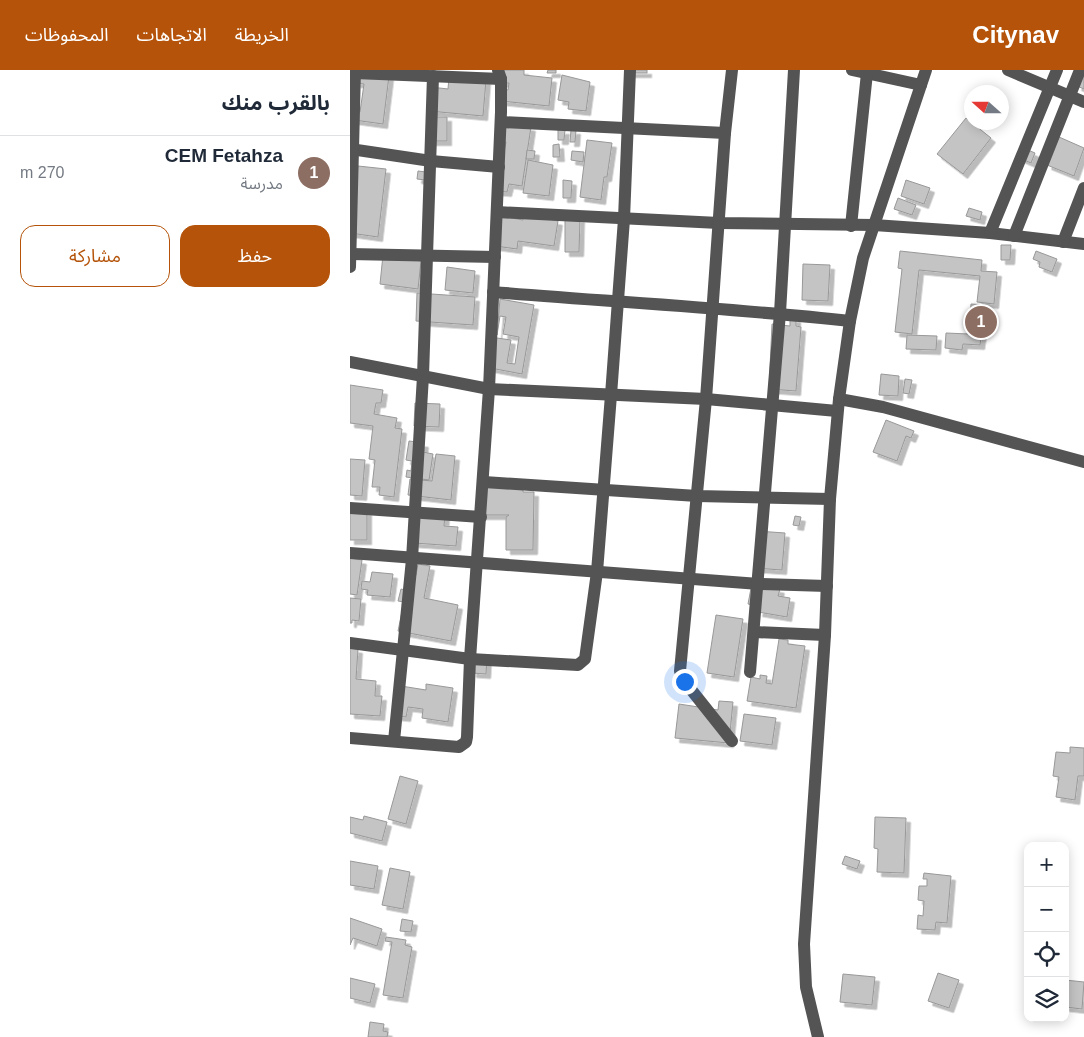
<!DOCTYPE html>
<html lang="ar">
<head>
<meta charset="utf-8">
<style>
  body { margin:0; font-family:Helvetica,"Noto Sans Arabic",sans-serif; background:#f2f2f3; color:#1f2937; direction:rtl }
  .controls { position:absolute; right:15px; bottom:15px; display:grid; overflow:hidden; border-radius:10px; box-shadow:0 2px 12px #0003 }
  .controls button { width:45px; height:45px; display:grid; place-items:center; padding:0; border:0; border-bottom:1px solid #e0e1e3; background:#fff; color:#1f2937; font:25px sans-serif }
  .compass { position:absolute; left:614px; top:15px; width:45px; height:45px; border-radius:50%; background:#fff; box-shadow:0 2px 12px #0003; rotate:291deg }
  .you { position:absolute; left:334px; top:611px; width:18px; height:18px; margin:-12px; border:4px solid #fff; border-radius:50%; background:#1a73e8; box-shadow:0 0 0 8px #1a73e833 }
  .badge { display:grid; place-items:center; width:32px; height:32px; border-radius:50%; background:#b45309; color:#fff; font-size:16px; font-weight:700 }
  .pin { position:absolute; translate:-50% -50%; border:2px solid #fff; box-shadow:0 1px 5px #0006 }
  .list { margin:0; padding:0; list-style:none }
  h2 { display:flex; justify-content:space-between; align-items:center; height:65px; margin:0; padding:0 20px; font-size:21px }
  h2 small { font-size:16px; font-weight:400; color:#747a83 }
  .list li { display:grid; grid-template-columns:32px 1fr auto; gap:15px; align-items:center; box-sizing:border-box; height:75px; padding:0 20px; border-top:1px solid #e0e1e3 }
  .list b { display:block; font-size:19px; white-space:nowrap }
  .list p { margin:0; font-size:16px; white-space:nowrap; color:#747a83 }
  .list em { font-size:16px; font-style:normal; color:#747a83 }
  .actions { display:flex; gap:10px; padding:15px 20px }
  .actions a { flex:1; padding:11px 0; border:1px solid #b45309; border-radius:15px; text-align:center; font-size:18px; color:#b45309 }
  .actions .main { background:#b45309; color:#fff }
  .icon { flex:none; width:28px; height:28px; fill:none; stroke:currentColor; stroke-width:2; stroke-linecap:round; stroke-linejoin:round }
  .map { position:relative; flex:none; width:734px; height:967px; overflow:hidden; direction:ltr }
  header { display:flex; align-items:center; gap:30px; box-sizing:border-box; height:70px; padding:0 25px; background:#b45309; color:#fff }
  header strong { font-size:24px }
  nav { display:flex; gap:28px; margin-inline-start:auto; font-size:18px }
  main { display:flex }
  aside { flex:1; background:#fff }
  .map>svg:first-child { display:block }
  .building { fill:#c4c4c4; stroke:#989898; filter:url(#shadow) }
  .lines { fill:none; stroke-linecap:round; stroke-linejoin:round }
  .minor { stroke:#545454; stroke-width:12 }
</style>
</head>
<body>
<header>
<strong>Citynav</strong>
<nav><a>الخريطة</a><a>الاتجاهات</a><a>المحفوظات</a></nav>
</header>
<main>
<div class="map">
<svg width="734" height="967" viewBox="0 0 734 967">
  <defs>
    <filter id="shadow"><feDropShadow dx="4.5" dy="4.5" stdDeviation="0" flood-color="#0004"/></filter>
  </defs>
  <rect width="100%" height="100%" fill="#fff"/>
  <g class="building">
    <path d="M153,0H174V5L202,8L199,36L151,31L152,19L158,20L159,13H152Z"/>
    <path d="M198,0H206V3H197Z"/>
    <rect x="277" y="0" width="20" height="3"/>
    <path d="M734,0V19L727,16Z"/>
    <path d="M7,2L39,6L33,54L4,50L5,42H10L14,14L6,13Z"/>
    <path d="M212,5L240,12L236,41L218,39L219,32L208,30Z"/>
    <path d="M99,7L136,10L133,46L79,41L81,17L98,19Z"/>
    <rect x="77" y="47" width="20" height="24"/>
    <path d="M616,48L641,68L613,104L587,84Z"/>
    <path d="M151,52L181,57L172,116L159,114L157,122L146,121L156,72L149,71Z"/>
    <path d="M208,60H215L214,70H208Z"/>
    <path d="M221,60H226L225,72H220Z"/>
    <path d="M709,67L734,78L724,106L697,95Z"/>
    <path d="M237,70L262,73L257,107H254L251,130L230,127Z"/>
    <path d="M209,74L210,87H203V75Z"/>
    <path d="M671,77L685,83L681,93L667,87Z"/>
    <path d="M177,80L185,81L184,89H176Z"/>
    <path d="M222,81L234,82L233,92L221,90Z"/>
    <path d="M178,90L203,95L199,126L173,123Z"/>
    <path d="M8,96L36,99L28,167L0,163Z"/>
    <path d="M68,101L76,102L75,110L67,109Z"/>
    <path d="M213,110L222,111L221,128H213Z"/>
    <path d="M556,110L580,118L574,134L551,126Z"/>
    <path d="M548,128L566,135L562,145L544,139Z"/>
    <path d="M619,138L632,142L630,150L616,146Z"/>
    <path d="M173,144L208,151L204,176L168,171L167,179L145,176L150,146L173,150Z"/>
    <path d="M215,148H230L229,182H215Z"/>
    <path d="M651,175H661L660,190H651Z"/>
    <path d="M550,181L632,190L631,201L647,202L644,234L627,232L630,206L569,200L562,264L545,262L552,199L548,198Z"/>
    <path d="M686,181L707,189L702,202L689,197L690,192L683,189Z"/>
    <path d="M33,185L71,191L68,219L30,214Z"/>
    <path d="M453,194L480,195L478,231L452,230Z"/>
    <path d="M97,197L125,201L123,223L95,220Z"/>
    <path d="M67,223L125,227L123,255L66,251Z"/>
    <path d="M150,229L184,235L172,304L135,297L140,267L161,270L157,293L165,294L169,267L153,264L156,247L150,246L147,265Z"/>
    <path d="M621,234L636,235L630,275L613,274L612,280L595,278L596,263L619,264Z"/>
    <path d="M440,248H446V256L451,257L446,321L419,319L422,254L440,256Z"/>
    <path d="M557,265L587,266L586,280L556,279Z"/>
    <path d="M531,304L549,306L548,326L529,325Z"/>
    <path d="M555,309L562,310L559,324L553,323Z"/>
    <path d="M0,315L33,320L31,333H26L24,344L47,348L45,358L52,359L44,427L29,425L30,417H22L25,390L19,389L23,356L0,353Z"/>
    <path d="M65,333L90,334L89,357L64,356Z"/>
    <path d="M536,350L564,361L561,368L556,366L547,391L523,382Z"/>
    <path d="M59,371L74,373L73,382L83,384L79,410L56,407L57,400L61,401L62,391L56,390Z"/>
    <path d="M86,384L105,386L101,430L58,425L60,409L82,411Z"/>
    <path d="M0,389L15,390L12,426L0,425Z"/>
    <path d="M130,412L173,419V422H184L183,480H156V447L159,445H131Z"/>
    <rect x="0" y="441" width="17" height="29"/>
    <path d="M67,442L95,445L94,456L108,457L106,476L64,473Z"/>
    <path d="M445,446L451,447L449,456L443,455Z"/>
    <path d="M407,461L435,463L432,500L404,498Z"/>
    <path d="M0,488L12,490L7,525L0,524Z"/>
    <path d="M68,494L80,496L74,528L108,535L101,571L48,561L54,532L48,531L51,519L55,520L66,505Z"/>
    <path d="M22,502L43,504L40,527L17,525L18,520L11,519L12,511L20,512Z"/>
    <path d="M402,513L430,519L428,526L440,528L437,547L408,542L410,536L398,534Z"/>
    <path d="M0,528L11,529L9,551L2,550V553H0Z"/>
    <path d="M366,545L393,549L384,607L357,603Z"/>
    <path d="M429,569L438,570V574L455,576L446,638L397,631L401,607L410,609V605L417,606L416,613L422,614Z"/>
    <path d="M0,578L8,579L6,609L26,611L25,626H32L30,646L0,644Z"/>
    <path d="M123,587L137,588L136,604L122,603Z"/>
    <path d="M76,614L103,618L98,652L72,648L73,639L58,637L56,647L47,646L51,616L76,620Z"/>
    <path d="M369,631L383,632L379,673L325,668L329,634L368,640Z"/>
    <path d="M394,644L426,648L422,675L390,671Z"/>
    <path d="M720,677L734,678V706H728L725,730L706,727L709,707L703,706L706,682L720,683Z"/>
    <path d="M50,706L68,711L56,754L38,749Z"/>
    <path d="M14,746L37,752L32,771L0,763V747L13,750Z"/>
    <path d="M525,747L556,748L554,803L527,802L528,779L524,778Z"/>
    <path d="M495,786L510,791L507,799L492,794Z"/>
    <path d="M0,791L28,796L24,819L0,815Z"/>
    <path d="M40,798L60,802L53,839L32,835Z"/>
    <path d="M574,803L601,806L597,853L586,852L585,860L567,859L568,845L573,846L574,831L568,830L569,816H577V809H573Z"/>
    <path d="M0,848L32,859L27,876L3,868L0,875Z"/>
    <path d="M52,849L63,851L61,862L50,861Z"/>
    <path d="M36,867L56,870L55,875L62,877L53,928L33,925L42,872L35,871Z"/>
    <path d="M588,903L609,910L599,938L578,931Z"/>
    <path d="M493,904L525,907L522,935L490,932Z"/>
    <path d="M0,908L25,914L20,933L0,928Z"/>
    <path d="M715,910L734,912L732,939L715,937Z"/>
    <path d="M20,952L34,954L33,961L38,962L37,967H18Z"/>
  </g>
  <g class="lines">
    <g class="minor">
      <path d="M502,0L571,15"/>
      <path d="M658,0L734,32"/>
      <path d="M5,3L151,9"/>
      <path d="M151,52L375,63"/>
      <path d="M0,79L81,91L149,97"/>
      <path d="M147,142L369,153L524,155L640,163L734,174"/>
      <path d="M501,156L517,3"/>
      <path d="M640,163L707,0"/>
      <path d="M664,166L730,0"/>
      <path d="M713,172L734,118"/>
      <path d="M0,184L145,187"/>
      <path d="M0,197L5,0"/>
      <path d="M143,222C262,232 381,238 500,251"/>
      <path d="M0,292L139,319L356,329L487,341"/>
      <path d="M489,329L533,337L734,392"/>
      <path d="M134,412L347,426L480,429"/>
      <path d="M0,438L131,447"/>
      <path d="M0,483L409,514L477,516"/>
      <path d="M405,562L475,565"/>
      <path d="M0,573L120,589L228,595L235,589L247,502L261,325L274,149L280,0"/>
      <path d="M400,602L430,243L444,0"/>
      <path d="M0,668L109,677L116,672L117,667L120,589L139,319L151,42V9L148,0"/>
      <path d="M44,671L62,489L73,306L83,6"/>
      <path d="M382,671L335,612L330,601L356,329L375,63L382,0"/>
      <path d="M468,967L456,917L454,874L475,565L480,429L489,329L500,251L513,188L576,0"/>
    </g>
  </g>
</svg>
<div class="controls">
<button>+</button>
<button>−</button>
<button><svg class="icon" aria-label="locate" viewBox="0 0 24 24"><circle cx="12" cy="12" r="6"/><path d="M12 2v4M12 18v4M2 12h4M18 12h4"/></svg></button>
<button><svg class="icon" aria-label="layers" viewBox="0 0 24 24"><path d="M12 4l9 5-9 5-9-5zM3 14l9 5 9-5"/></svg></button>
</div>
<svg class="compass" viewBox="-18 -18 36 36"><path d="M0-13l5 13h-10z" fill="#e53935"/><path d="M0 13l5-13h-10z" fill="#747a83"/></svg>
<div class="you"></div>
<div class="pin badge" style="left:631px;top:252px;background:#8d6e63">1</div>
</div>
<aside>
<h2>بالقرب منك<small></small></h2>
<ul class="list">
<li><span class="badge" style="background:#8d6e63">1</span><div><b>CEM Fetahza</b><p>مدرسة</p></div><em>270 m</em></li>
</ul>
<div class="actions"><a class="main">حفظ</a><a>مشاركة</a></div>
</aside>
</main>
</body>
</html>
